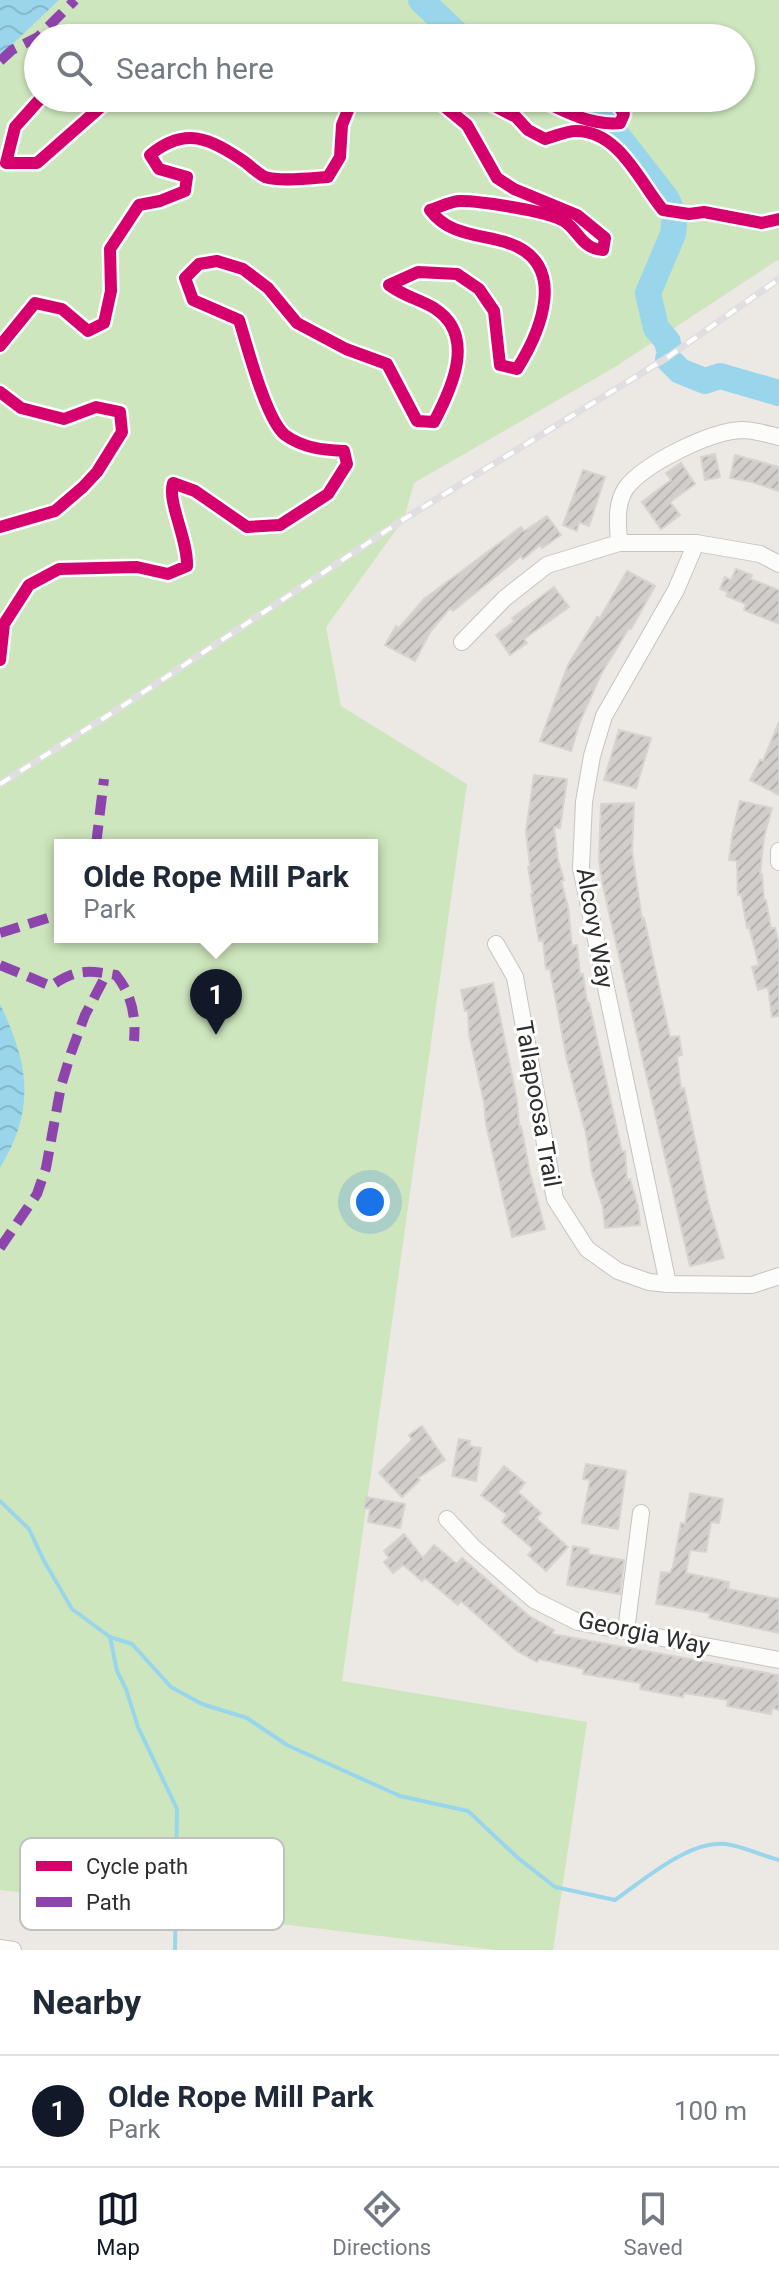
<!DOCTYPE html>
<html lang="en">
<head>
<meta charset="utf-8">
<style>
  body { margin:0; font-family:Roboto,sans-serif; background:#f2f2f3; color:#1f2937 }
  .you { position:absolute; left:370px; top:1202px; width:28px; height:28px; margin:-20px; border:6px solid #fff; border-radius:50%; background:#1a73e8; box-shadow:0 0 0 12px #1a73e833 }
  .badge { display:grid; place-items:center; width:52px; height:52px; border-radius:50%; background:#111827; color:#fff; font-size:26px; font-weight:700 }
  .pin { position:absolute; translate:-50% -66px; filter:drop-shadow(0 2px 4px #0008) }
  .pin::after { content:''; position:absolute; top:42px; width:28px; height:24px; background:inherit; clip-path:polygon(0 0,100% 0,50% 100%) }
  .popup { position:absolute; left:54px; top:839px; width:324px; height:104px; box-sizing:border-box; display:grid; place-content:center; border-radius:0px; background:#fff; filter:drop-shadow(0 2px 6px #0005); font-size:26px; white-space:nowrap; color:#747a83 }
  .popup b { font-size:30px; color:#1f2937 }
  .popup::after { content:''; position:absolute; left:50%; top:100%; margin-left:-16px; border:16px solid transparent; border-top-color:#fff }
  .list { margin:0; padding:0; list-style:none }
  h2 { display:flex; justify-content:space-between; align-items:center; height:104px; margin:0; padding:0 32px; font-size:34px }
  h2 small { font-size:26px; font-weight:400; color:#747a83 }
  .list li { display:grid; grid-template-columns:52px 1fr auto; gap:24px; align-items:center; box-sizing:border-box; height:112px; padding:0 32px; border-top:2px solid #e0e1e3 }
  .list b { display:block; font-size:30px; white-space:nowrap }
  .list p { margin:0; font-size:26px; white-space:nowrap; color:#747a83 }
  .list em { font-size:26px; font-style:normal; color:#747a83 }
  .icon { flex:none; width:44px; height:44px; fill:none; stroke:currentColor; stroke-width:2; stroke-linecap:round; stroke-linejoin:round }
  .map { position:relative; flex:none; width:779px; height:1950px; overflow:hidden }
  .search { position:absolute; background:#fff; box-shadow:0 2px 6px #0004; left:24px; right:24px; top:24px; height:88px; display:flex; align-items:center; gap:20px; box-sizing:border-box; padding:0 28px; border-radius:44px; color:#747a83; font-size:30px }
  .sheet { height:216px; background:#fff }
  nav { display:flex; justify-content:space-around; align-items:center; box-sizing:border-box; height:112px; border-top:2px solid #e0e1e3; background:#fff; font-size:22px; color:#747a83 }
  nav a { display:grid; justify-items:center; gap:4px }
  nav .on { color:#111827 }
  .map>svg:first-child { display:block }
  .park { fill:#cee6be; fill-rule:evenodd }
  .water { fill:url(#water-waves) }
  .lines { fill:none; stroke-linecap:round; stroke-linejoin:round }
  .stream { stroke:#99d6ec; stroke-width:4 }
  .river { stroke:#99d6ec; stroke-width:26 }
  .building { fill:url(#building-hatch); stroke:#d7d4d0; stroke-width:2 }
  .minor-casing { stroke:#c5c4c5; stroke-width:18 }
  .minor { stroke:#fcfcfb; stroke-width:16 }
  .rail-casing { stroke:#dfdfe1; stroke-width:7 }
  .rail { stroke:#fff; stroke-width:4; stroke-dasharray:12; stroke-linecap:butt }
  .quiet { stroke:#8e44ad; stroke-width:10; stroke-dasharray:20 10; stroke-linecap:butt }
  .cycleway-casing { stroke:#fff; stroke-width:17 }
  .cycleway { stroke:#d6006c; stroke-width:12 }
  .labels { text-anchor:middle; stroke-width:6; stroke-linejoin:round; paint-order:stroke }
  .street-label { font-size:24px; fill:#2e2e2e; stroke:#fff }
  .key { fill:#fff; stroke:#c0c0c0; stroke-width:2 }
  .key-label { font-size:22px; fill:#2e2e2e }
</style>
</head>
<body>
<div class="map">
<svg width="779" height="1950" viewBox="0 0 779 1950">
  <defs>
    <pattern id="water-waves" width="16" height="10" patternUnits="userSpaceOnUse" patternTransform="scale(2)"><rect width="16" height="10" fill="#99d6ec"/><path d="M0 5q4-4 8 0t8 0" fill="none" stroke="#84b8cb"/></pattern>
    <pattern id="building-hatch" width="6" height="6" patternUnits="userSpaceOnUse" patternTransform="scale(2)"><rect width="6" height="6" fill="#d1cecb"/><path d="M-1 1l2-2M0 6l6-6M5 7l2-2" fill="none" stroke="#b4b1af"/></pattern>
  </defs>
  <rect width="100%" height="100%" fill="#ece8e4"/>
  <path class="park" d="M0,0H779V259L615,367L414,483L404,519L326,627L341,706L467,784L342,1681L587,1722L553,1950H496L0,1890ZM38,38H741V98H38ZM60,845H372V937H60Z"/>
  <g class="water">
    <path d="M0,0H59L0,56Z"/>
    <path d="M0,1004C29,1065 36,1108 0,1168Z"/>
  </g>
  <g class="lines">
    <g class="stream">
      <path d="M0,1501L29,1529L44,1561L72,1609L110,1637L132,1644L171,1687L202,1704L247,1718L287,1745L400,1796L468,1811L518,1858L555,1887L615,1900C644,1880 693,1836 731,1845C747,1848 763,1856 779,1860"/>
      <path d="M110,1637L117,1671L126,1689L138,1727L177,1809L175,1950"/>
    </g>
    <g class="river">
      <path d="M421,0L461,38"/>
      <path d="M576,98L597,119L606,121L666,198L675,216L673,234L648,293L656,328L668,342V346"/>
      <path d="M668,359L680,371L705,381L720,376L779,393"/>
    </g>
  </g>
  <g class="building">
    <path d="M715,454L720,477L705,480L701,457Z"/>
    <path d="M735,455L779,467V491L752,482L730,478Z"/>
    <path d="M681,463L695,484L670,502L680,515L661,529L642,502L671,480L666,473Z"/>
    <path d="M583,470L605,477L589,526L579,522L577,531L563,525Z"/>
    <path d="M547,516L561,535L542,548L540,545L523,559L521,556L453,611L450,608L430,632L415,661L385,645L396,626L399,628L424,599L521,527L524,531Z"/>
    <path d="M736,569L752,575L750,579L779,590V624L744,610L746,604L726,596L728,592L720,589L725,577L731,580Z"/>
    <path d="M627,571L655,586L631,629L629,628L601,674L579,724L571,751L540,741L568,665L597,617L600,618Z"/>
    <path d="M554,587L569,607L524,639L527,643L510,655L496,635L515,621L512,618Z"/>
    <path d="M779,722V795L750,780L760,760L763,761Z"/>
    <path d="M619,730L651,738L636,788L604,780Z"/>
    <path d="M534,775L567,779L560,828L554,827L558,860L564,880L561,881L568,907L572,946L577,945L580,975L583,974L587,1003H589L622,1152L625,1151L627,1180L630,1179L638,1207L640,1225L605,1228L603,1207L592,1173L586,1133L567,1060L550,969H546L543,940L539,941L531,894H533L528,867L530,866L526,831Z"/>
    <path d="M740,801L772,808L764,837L760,874H762L764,900H766L771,928H775L779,944V1016L772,1017L768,987L758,990L752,967L759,965L749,927L747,928L741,894L738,895L737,861L729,860L733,831Z"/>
    <path d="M634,803L632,852L642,919L644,918L670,1037L679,1036L682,1055L677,1056L681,1089L684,1088L708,1202L724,1258L690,1266L603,886L599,860L601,804Z"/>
    <path d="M493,983L517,1100L519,1126H521L530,1173L545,1229L512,1237L486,1124L484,1102L469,1034L468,1010L465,1011L461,990Z"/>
    <path d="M422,1426L445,1460L418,1478L420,1480L402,1497L379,1473L412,1440L409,1435Z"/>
    <path d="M459,1439L470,1441L469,1446L481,1448L476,1481L452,1476Z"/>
    <path d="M586,1464L626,1471L618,1529L582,1523L590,1480L583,1479Z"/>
    <path d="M504,1466L525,1483L518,1492L541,1513L536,1518L568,1547L546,1571L528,1555L533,1549L502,1522L507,1515L481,1495Z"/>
    <path d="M690,1493L723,1499L719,1523L711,1522L706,1552L690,1550L686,1573L729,1582L728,1589L779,1599V1633L709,1618L710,1613L656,1604L661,1572L670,1573L673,1567L681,1523L685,1524Z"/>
    <path d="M366,1497L405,1504L400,1528L368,1522L370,1509L364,1508Z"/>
    <path d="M404,1534L423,1558L434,1545L457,1564L462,1558L529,1616L554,1630L552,1634L778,1675L779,1710L772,1708L771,1714L727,1706L728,1700L684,1693L683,1697L640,1689L641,1683L583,1674L584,1669L539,1659L537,1662L517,1651L461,1601L458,1605L425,1578L422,1581L403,1565L393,1573L384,1562L389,1558L384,1551Z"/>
    <path d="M573,1546L589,1549L588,1554L624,1560L620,1594L567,1585Z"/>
  </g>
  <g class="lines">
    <g class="minor-casing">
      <g id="minor">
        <path d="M619,543C618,524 615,505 626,488C645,463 711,431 742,430C754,430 767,434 779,437"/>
        <path d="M462,642L505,598L547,565L619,543H696L760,554L779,564"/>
        <path d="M779,851V862"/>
        <path d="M496,944L515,977L555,1199L587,1249L618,1271L649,1282L668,1284L752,1285L779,1276"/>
        <path d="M668,1284L581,868L584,802L592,756L604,716L676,590L696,543"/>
        <path d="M447,1519L473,1547L534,1600L578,1622L779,1660"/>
        <path d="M626,1631L641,1513"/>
        <path d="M0,1948L13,1950"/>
      </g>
    </g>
    <use href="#minor" class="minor"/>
    <g class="rail-casing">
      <path id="rail" d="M0,784L115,711L404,519L668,357L779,279"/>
    </g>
    <use href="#rail" class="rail"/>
    <g class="quiet">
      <path d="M0,61L12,50L38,37L75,0"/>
      <path d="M96,845L104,779"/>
      <path d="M0,933L60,914"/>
      <path d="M0,965L51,986C76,969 87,970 116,975C132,995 136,1016 134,1041"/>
      <path d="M0,1248L37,1194L46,1168L61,1086L71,1053L85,1015L107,973"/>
    </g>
    <g class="cycleway-casing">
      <g id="cycleway">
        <path d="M41,98L15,127L6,163H37L111,98"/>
        <path d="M479,98L516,117L528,130L545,139C555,136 567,131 576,131C620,131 640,183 663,210L689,214L704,212L762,223L779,219"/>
        <path d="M537,98C563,111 591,126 620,123L624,114L613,98"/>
        <path d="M0,346L35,303L62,309L88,331L104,323L111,291L110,249L139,205L160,201L185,191L187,177L159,169L150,155C185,126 210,138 245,162C251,167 259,174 265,177C281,182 312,178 328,177L340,157L342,125L353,98"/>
        <path d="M0,392L21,408L64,419L96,407L120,412L122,432L97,472L83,487L55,511L0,527"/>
        <path d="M0,660L4,624L29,585L59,569L137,567L168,574L187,566C188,539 167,502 173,483L195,491L247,527L280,525L328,494L347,464L344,451C323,450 303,448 285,435C266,420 247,345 239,320L193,300L185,278L199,264L217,261L243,269L268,288L297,323L346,349L387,364L417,421L434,422C452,388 477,335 434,308C419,299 403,296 389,285L418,272L457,274L479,289L494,311L500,365L517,369C541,331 569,263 508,243C480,234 449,236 430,210C440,207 451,201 460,201C481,201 547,211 564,221C579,231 582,249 603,250L605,238L577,215L514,189L497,178L467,125L444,106L429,98"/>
      </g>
    </g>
    <use href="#cycleway" class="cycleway"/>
  </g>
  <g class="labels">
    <g class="street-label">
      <text transform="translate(595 928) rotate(80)" y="8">Alcovy Way</text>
      <text transform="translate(538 1104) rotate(80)" y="8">Tallapoosa Trail</text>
      <text transform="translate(644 1633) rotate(12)" y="8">Georgia Way</text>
    </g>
  </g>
  <rect x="20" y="1838" width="264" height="92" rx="12" class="key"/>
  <rect x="36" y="1861" width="36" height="10" fill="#d6006c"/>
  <rect x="36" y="1897" width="36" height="10" fill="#8e44ad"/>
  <g class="key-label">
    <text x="86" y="1874">Cycle path</text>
    <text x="86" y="1910">Path</text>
  </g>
</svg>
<div class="you"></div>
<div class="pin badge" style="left:216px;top:1035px">1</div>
<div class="popup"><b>Olde Rope Mill Park</b>Park</div>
<div class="search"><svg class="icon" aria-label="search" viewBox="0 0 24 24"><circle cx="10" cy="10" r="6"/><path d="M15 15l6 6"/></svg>Search here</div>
</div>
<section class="sheet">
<h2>Nearby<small></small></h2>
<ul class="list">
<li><span class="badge">1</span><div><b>Olde Rope Mill Park</b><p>Park</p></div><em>100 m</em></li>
</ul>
</section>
<nav>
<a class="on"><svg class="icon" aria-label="map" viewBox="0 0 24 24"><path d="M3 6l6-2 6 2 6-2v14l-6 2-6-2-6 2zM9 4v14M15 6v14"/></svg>Map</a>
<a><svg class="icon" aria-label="directions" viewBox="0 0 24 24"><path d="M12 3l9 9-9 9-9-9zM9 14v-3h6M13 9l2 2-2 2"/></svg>Directions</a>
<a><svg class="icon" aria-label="saved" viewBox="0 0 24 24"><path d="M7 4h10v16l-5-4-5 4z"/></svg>Saved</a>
</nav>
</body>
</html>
